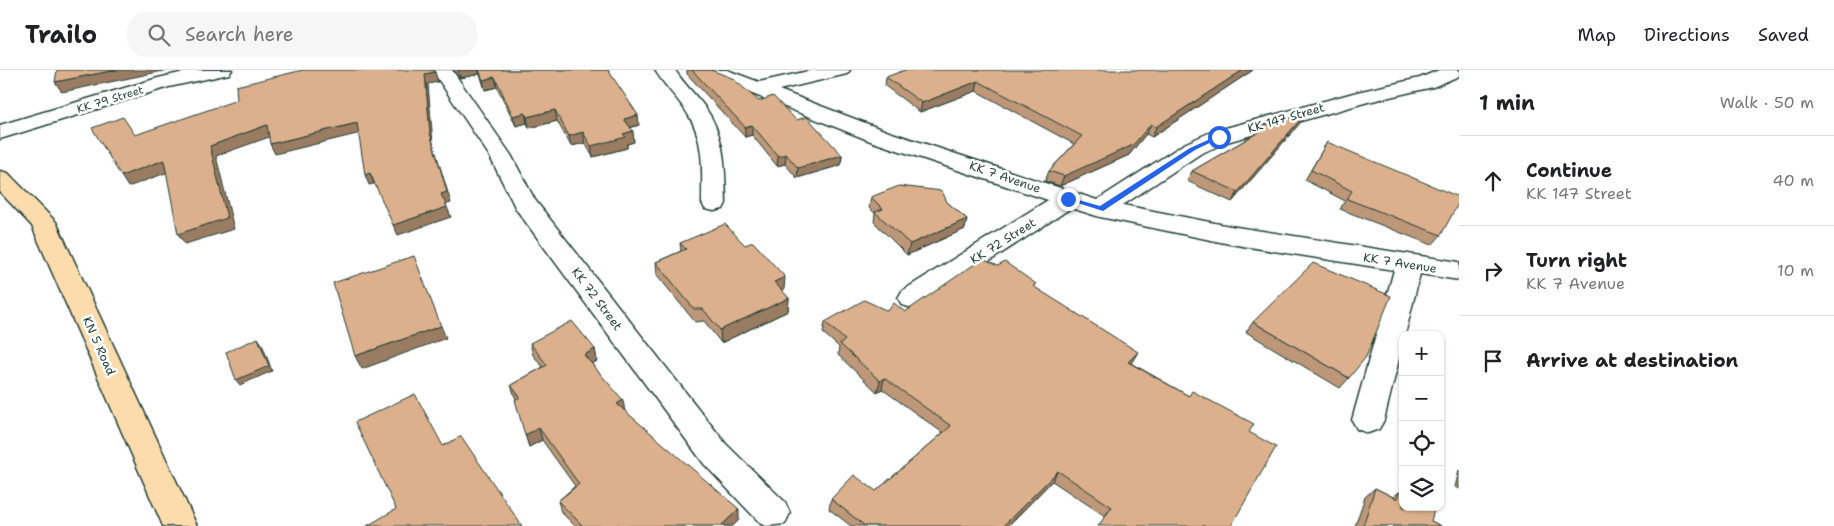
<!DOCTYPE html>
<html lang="en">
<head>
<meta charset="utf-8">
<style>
  body { margin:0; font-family:"Shantell Sans",sans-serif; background:#f6f6f6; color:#202124 }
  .controls { position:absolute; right:15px; bottom:15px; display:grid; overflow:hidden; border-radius:10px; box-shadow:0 1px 4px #0004 }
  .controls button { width:45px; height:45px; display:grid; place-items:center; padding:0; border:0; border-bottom:1px solid #e0e0e0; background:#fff; color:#202124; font:25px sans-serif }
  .stop { position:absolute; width:15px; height:15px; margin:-11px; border:4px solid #2563eb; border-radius:50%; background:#fff }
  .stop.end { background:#2563eb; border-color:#fff; box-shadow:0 1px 5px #0008 }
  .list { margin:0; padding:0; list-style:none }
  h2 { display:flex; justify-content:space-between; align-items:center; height:65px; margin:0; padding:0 20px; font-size:21px }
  h2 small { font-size:16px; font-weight:400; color:#757577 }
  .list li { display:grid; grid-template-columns:32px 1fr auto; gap:15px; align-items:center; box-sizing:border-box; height:90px; padding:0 20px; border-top:1px solid #e0e0e0 }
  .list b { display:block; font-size:19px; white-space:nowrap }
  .list p { margin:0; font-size:16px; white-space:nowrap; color:#757577 }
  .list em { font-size:16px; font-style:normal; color:#757577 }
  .icon { flex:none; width:28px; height:28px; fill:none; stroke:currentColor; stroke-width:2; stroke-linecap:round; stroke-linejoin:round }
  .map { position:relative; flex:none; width:1459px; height:456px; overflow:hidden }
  header { display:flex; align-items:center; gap:30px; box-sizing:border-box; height:70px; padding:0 25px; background:#fff; border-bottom:1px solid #e0e0e0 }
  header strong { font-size:24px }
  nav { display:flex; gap:28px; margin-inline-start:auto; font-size:18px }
  .search { width:350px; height:45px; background:#f6f6f6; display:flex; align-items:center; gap:12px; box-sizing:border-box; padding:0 18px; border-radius:20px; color:#757577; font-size:19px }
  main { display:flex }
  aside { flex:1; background:#fff }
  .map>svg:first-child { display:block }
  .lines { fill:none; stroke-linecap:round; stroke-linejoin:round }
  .minor-casing { stroke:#1f3d34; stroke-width:3 }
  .major-casing { stroke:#1f3d34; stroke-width:3 }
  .minor { fill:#fff; fill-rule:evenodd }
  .major { fill:#fcdcac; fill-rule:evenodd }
  .wall { fill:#bd9778; stroke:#1f3d34 }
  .shaded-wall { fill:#9a7b62; stroke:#1f3d34 }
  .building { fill:#dcb08c; stroke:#1f3d34 }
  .route { fill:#2563eb }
  .labels { text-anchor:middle; stroke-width:5; stroke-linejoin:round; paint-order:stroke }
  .far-street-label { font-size:11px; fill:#1f3d34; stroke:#fff }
  .street-label { font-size:12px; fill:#1f3d34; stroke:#fff }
</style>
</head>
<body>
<header>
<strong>Trailo</strong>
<div class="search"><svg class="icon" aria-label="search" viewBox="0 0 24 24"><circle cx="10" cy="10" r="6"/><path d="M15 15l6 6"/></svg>Search here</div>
<nav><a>Map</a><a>Directions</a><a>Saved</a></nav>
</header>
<main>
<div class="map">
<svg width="1459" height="456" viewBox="0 0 1459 456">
  <rect width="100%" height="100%" fill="#fff"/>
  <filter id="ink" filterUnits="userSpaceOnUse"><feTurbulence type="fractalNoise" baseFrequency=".02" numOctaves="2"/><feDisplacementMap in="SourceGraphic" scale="10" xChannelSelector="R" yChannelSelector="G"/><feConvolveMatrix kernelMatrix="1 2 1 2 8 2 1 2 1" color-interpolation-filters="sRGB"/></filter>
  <g filter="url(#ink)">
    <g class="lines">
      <g class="minor-casing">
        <g id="minor">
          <path d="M193,0H232L229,4L169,17L0,69V55L158,8Z"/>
          <path d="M432,0H452L511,85L535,130L726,374L785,432L790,443L785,454L766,456L761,454L704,394L516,139L489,85Z"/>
          <path d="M655,0H675C683,13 695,24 704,36C726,66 725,98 726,133L723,139L714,141L705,139L702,133C702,104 705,73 689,46C680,30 665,17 655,0Z"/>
          <path d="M699,0H727L759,12L813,0H850L847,4L779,20L889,62L1097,130L1184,74L1211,62L1357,22L1420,8L1439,0H1459V6L1433,17L1368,32L1227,72L1200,84L1123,135L1230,156L1459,192V210L1420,204L1405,265H1403V273L1384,350L1379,359L1368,363L1357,359L1352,350L1394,200L1230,174L1100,147L1071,138L922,235L912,238L902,235L898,228L902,221L1048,130L873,72L702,4Z"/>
        </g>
      </g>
      <g class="major-casing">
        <path id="major" d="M0,101L8,103L56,152L197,456H163L32,156L0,122Z"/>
      </g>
      <use href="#minor" class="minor"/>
      <use href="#major" class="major"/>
    </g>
    <g class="wall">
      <path d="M453,0H608L639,55L630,58L634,72L627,74V78L593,87L585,73L571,76L557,51L529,58L527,53L516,56L497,17L485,20L480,4L460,8Z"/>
      <path d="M687,0H711L759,31L796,50L842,85L841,95L797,108L785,94L777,96L752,65L745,67L687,4Z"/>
      <path d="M1253,0L1152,67L1146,64L1129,85L1060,116L1045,111L1049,101L1074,74L976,21L920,42L885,16L886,7Z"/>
      <path d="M1306,43L1300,53L1232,132L1187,111L1192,101L1257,63L1261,56Z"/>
      <path d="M1327,72L1441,165L1432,175L1340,139L1345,131L1305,110Z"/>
      <path d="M871,127L947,132L967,149L965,159L907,185L874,152L875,143L869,138Z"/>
      <path d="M680,173L745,175L784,220L782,221L789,228L788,241L721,273L704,251L695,252L657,205L656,192L681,181Z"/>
      <path d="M1034,217L1131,293L1189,326L1105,446L1052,411L1008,456H851L829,439L831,429L876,421L943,363L882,319L877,322L838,285L839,277L823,263L825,252L888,241L905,242Z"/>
      <path d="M1253,252L1349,308L1340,318L1246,262Z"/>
      <path d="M530,273L595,279L597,291L592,294L624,340L739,450L733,456H575L561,442L558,431L575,416L542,370L529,377L516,329L515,327L511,315L543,297L533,285Z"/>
      <path d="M1459,400V419L1455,417Z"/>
      <path d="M1375,418L1393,427L1399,422L1431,451L1441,456H1355L1365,427Z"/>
    </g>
    <g class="shaded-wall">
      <path d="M116,0H168L62,22L55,12Z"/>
      <path d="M458,0H478L480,4L460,8Z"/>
      <path d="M1243,0H1253L1152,67L1156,57Z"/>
      <path d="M435,2L438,12L428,14L433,73L451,133L444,135L441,124L430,63L425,4Z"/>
      <path d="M495,7L497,17L485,20L483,10Z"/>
      <path d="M978,11L976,21L920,42L922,33Z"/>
      <path d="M555,40L557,51L529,58L527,47Z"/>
      <path d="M525,43L527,53L516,56L513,46Z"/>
      <path d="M1306,43L1300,53L1232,132L1238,122Z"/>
      <path d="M638,45L639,55L625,59L624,49Z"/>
      <path d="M357,53L361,63L275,84L270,74Z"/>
      <path d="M1151,54L1146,64L1129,85L1060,116L1064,106Z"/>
      <path d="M267,55L272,66L216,86L234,159L185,174L178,164L210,76Z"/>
      <path d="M752,55V65L745,67V57Z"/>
      <path d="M633,61L634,72L627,74V78L593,87L591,76L623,64Z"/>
      <path d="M583,62L585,73L571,76L569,66Z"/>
      <path d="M786,84L785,94L777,96L778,86Z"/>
      <path d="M842,85L841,95L797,108L798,98Z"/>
      <path d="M164,90L171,101L128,117L121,106Z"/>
      <path d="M370,103L374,114L369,115L365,105Z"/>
      <path d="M447,137L451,147L398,165L393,155Z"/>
      <path d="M967,149L965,159L907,185L910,174Z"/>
      <path d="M785,207L784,220L773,225L774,212Z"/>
      <path d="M789,228L788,241L721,273L720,260Z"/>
      <path d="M441,256L446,268L362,299L355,286Z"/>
      <path d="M258,268L262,274L272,301L240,315L236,310Z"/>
      <path d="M595,279L597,291L587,297L584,285Z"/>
      <path d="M1138,282L1132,292L1122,302L1128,292Z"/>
      <path d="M884,308L882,319L877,322L880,311Z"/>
      <path d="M623,330L625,342L617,334Z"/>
      <path d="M539,358L542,370L529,377L525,365Z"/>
      <path d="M1058,401L1052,411L1008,456H1003Z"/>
      <path d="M739,439V450L733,456H721Z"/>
    </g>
    <g class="building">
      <path d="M57,0H116L55,12Z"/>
      <path d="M303,0H434L435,2L425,4L430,63L447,122L441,124L447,137L393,155L370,103L365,105L357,53L270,74L267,55L210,76L227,148L178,164L164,90L121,106L92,58L123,47L135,65L237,30L236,16Z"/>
      <path d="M479,0H608L638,45L624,49L633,61L623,64L626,67L591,76L583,62L569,66L555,40L527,47L525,43L513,46L495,7L483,10Z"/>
      <path d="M692,0H711L732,8L759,31L773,26L796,50L807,47L842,85L798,98L786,84L778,86L752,55L745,57Z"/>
      <path d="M905,0H1243L1156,57L1151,54L1133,75L1064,106L1049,101L1082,66L978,11L922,33L886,7Z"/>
      <path d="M1306,43L1238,122L1192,101L1264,59L1261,56Z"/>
      <path d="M1327,72L1459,127V132L1441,165L1347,129L1352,121L1311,100Z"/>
      <path d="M899,116L942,121L947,132L967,149L910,174L875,142L883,139L871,127Z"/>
      <path d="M725,154L745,175L753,172L785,207L774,212L789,228L720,260L703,239H694L656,192L686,179L680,173Z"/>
      <path d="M414,186L441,256L355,286L333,213Z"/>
      <path d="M982,189L998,196L1005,192L1036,214L1033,216L1138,282L1128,292L1189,326L1192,321L1254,354L1249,362L1276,377L1231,456H1098L1112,437L1058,401L1003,456H865L831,429L854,405L876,421L951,356L884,308L880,311L840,274L845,270L825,252L864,230L888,241L894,233L905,242Z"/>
      <path d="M1313,193L1391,226L1366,287L1349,308L1253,252Z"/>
      <path d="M572,251L595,279L584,285L623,330L617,334L739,439L721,456H620L618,454L616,456H583L558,431L579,414L539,358L525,365L515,330L520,327L511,315L547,295L530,273Z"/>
      <path d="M258,268L269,296L236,310L226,282Z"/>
      <path d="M415,324L443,376L461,366L522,456H367L396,439L355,352Z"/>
      <path d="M1375,418L1397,429L1399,422L1403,424V437H1429L1434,440L1431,451L1441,456H1363Z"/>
    </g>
  </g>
  <path class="route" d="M1217,66L1222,67L1195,80L1103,141L1065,129L1068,127L1100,136L1190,78Z"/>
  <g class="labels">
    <g class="far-street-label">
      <text transform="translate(110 29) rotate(-17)" y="4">KK 79 Street</text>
    </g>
    <g class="street-label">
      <text transform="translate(1286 48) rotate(-16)" y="4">KK 147 Street</text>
      <text transform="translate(1005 107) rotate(19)" y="4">KK 7 Avenue</text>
      <text transform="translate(1003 171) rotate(-32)" y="4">KK 72 Street</text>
      <text transform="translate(1400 193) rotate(9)" y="4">KK 7 Avenue</text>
      <text transform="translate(597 229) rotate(53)" y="4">KK 72 Street</text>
      <text transform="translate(99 276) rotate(66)" y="4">KN 5 Road</text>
    </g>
  </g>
</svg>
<div class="controls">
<button>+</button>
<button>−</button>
<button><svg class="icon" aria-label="locate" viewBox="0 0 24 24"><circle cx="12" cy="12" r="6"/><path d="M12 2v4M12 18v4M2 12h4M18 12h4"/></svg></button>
<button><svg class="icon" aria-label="layers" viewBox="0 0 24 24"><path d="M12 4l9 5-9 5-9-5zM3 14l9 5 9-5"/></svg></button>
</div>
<div class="stop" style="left:1219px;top:67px"></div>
<div class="stop end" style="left:1068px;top:129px"></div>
</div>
<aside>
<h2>1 min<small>Walk · 50 m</small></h2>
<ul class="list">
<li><svg class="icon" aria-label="ahead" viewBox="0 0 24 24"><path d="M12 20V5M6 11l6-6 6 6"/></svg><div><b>Continue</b><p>KK 147 Street</p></div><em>40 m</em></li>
<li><svg class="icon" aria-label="right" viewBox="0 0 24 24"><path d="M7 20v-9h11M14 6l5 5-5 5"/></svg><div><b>Turn right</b><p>KK 7 Avenue</p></div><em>10 m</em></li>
<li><svg class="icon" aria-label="arrive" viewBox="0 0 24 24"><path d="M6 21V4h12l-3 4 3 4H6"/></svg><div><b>Arrive at destination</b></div></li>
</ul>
</aside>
</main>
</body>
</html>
